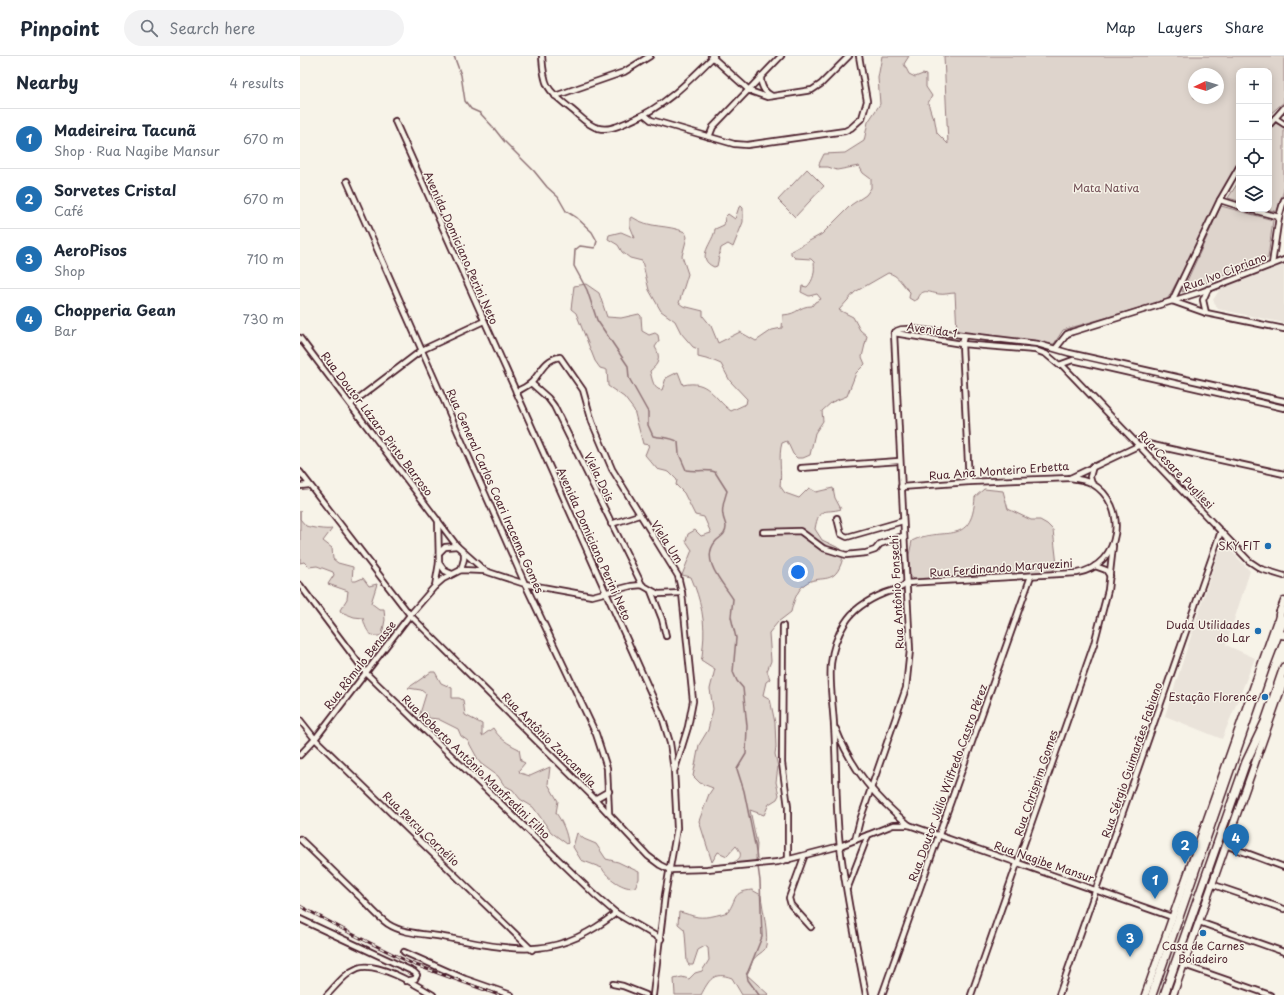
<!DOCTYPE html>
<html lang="en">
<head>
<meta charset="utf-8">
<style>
  body { margin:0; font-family:"Playpen Sans",sans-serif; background:#f2f2f3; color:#1f2937 }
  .controls { position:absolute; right:12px; top:12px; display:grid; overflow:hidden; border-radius:8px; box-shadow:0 2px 10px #0003 }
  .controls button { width:36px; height:36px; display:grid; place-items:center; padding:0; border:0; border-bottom:1px solid #e0e1e3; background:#fff; color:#1f2937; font:20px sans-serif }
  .compass { position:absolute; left:888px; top:12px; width:36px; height:36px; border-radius:50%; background:#fff; box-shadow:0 2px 10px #0003; rotate:266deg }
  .you { position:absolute; left:498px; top:516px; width:14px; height:14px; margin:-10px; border:3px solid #fff; border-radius:50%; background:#1a73e8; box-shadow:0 0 0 6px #1a73e833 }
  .badge { display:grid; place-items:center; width:26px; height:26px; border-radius:50%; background:#1f6fb2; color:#fff; font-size:13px; font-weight:700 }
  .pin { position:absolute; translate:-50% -33px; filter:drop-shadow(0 1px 2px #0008) }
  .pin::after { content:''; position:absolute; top:21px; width:14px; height:12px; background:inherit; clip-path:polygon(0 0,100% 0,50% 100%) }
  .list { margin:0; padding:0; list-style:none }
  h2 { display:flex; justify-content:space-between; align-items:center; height:52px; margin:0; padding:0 16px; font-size:17px }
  h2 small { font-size:13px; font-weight:400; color:#747a83 }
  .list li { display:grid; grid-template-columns:26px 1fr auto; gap:12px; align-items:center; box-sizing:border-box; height:60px; padding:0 16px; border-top:1px solid #e0e1e3 }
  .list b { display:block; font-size:15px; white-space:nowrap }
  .list p { margin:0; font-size:13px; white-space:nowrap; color:#747a83 }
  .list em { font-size:13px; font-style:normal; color:#747a83 }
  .icon { flex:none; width:22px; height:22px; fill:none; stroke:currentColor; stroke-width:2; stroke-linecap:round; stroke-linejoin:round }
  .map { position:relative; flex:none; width:984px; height:939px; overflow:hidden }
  header { display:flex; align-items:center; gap:24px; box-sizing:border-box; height:56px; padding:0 20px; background:#fff; border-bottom:1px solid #e0e1e3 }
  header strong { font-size:19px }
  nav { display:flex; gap:22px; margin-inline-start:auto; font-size:14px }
  .search { width:280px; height:36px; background:#f2f2f3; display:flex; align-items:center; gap:10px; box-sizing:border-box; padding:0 14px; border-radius:22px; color:#747a83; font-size:15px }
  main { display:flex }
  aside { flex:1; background:#fff }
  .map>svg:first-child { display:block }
  .built { fill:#eae3da }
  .green { fill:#ded4cc; stroke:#947a7c; fill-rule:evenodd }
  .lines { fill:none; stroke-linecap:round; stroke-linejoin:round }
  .stream { stroke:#8e7275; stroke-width:1.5 }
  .street-casing { stroke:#4a1f2b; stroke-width:8 }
  .secondary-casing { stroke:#4a1f2b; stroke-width:9 }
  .primary-casing { stroke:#4a1f2b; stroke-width:10 }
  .street { stroke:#f7f3e8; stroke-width:4.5 }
  .secondary { stroke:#f7f3e8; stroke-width:6 }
  .primary { stroke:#f7f3e8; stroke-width:7 }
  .rail-casing { stroke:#4a1f2b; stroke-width:3 }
  .rail { stroke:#f7f3e8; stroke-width:1.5; stroke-dasharray:4.5; stroke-linecap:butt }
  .poi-dot { fill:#1f6fb2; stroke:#f7f3e8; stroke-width:1.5 }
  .labels { text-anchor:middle; stroke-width:3; stroke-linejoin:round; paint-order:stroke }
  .park-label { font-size:11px; fill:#6f4c53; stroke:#f7f3e8 }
  .street-label { font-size:11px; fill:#4a1f2b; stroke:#f7f3e8 }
  .poi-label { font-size:11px; fill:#4a1f2b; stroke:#f7f3e8; text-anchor:end }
</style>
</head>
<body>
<header>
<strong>Pinpoint</strong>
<div class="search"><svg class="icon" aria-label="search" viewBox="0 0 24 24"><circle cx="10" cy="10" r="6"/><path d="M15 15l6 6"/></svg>Search here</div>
<nav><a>Map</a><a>Layers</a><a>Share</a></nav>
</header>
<main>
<aside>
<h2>Nearby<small>4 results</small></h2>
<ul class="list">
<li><span class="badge">1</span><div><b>Madeireira Tacunã</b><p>Shop · Rua Nagibe Mansur</p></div><em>670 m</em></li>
<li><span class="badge">2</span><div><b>Sorvetes Cristal</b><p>Café</p></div><em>670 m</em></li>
<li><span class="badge">3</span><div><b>AeroPisos</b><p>Shop</p></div><em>710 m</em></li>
<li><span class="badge">4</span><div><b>Chopperia Gean</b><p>Bar</p></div><em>730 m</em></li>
</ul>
</aside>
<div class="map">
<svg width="984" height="939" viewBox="0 0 984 939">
  <rect width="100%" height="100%" fill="#f7f3e8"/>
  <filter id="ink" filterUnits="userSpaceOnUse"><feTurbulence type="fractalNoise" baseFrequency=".025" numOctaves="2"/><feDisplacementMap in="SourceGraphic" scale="8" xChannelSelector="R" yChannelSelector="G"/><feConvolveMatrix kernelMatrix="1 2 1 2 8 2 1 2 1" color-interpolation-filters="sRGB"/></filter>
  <g filter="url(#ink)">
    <g class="built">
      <path d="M984,207V267L918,253L913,244L920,233Z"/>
      <path d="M922,485L950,515L926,589L955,602L922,683L865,660Z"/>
    </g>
    <g class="green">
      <path d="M582,0H609L604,8L609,18L615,21L623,18L626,19V31L632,40L628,47L633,63L634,60L637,77L648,88L644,0H984V46L969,59V15H939V111L867,244L763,274L754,288L657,276L655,237C650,237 644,239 639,238C630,237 622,231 618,243L614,245L609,242L610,236C602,229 599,219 588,217L555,236L539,254L553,261L560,274L567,280L562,301L565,308L556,317L547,340L532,346L522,355L523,365L515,377L510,399L503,402H497L493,398L487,385L482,387C478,400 482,416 480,430L485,437L499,442L509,432L516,436L533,432L535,442L541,453C525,458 519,449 515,473L522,484L541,493C543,499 543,503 541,508C533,530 519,518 505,528C497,534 493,547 491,556L478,566L469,577L471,605L467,615L470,623L466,626L463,639L470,643L475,667L476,691L475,698L478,711L476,726L479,739L477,743L469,748L464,759L450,754L457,788L456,804L453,807L428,809C439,804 445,801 436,790L427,800L418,796L412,806L399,765L409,738L413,732L400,727L393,720L399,689L408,674L413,653L410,633L415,613L401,604C403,600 402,596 403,591C406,567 401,544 391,521L382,519L392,494L386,485L388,478L395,474L401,480L411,477L404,461L395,459L384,437L376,429L377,424L369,416L357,413L345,399L349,389L343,388L334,354L324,341L308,330L307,314L300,312L295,305L276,257L271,253L274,230L286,228L299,237L307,261L321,262L339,258L341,260L342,275L349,279L355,277L358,279L359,285L355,291C361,301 359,308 350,315C352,322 353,334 362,334L366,322L378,316L383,329C409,323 413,342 431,355L446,348L447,343L430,325L421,308L414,305L398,301V293L393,291L381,277L375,265L361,255L349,234L342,205L330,202L322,196L318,189L308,183L309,179L321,176L335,182L330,170V162L332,161C350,173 367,168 385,176L387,181L382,200L388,218L379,247L383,250L403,255V260L411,270L418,287L440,276L456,285L472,274L482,272L483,259C499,258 498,250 512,250L515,246L521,243L517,238L509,240L501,236L502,230L507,231C514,224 515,215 514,206L511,203L495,202L491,198V195L522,178L551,149L566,139L571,132V123L563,117L559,110L537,114L528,111H520L519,108L524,98L545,97L564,85L568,66L580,48L578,22ZM894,18H918V42H894Z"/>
      <path d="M975,67L984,71V134L977,156L967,153H969V77Z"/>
      <path d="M507,113L524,130L495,161L478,144Z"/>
      <path d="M939,125V145L928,142Z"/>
      <path d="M441,150L443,152V166L433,191L428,188L421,192L417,210L414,211C394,202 414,186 415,173L424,169L425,161L428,158L435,163L439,151Z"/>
      <path d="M921,150L973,164L968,202L882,236Z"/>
      <path d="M684,433L703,435L708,453L731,464H740L747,468L753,474L757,509L753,515L748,517L615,524L610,520L609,499L612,485C642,469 672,493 675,441Z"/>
      <path d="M0,455V463L6,470C13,472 25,474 32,473L23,485L32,492L33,503L38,507L53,511L52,525H56L63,522L69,530L77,528L71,547L79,553H84L85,564L82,579C69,584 65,571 63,562L54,561L41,556L40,554L47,543L48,535L28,528L34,519L33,516L17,510L9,511L4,506L0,507Z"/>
      <path d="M131,616H135L141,627L152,632V642H159L163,644L165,659L182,668V680L193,672C199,682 208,688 219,693L221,705L225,707L219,714L220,717L230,720L250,711L248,728L258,745L256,757C262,765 267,777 268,787L267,788L251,776L233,751L220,743L213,734L204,729L198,720L180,707L168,685L161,680L158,673L138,663L129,662L125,656L119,661L126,638L121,634L108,632Z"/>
      <path d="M277,777L284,783L296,788L306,803L318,806L339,816V823L335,831C325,835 306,821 302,812L281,804L273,791Z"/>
      <path d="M452,834L461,839C462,852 470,881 465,893C462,897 456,899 453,904C451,909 450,914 446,918L469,939H442L432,922C413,915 409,924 401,939H375L374,923L382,921L389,923L395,917L402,915L409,904L408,892L405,890L398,894L393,909H389L387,906L385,877L384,873L378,868L379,856C386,857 391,860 398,861C408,862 418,859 428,856C437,843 432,836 452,834Z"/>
    </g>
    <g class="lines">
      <path class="stream" d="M154,0L161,19L165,45L171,53L180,57L193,71L204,85L234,115L247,131L258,141L266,155L277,162L292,176L297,185L295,192L280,190L275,194L274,210L287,234L297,264L328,310L329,322L348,356V369L353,380C361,382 372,381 378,386L379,398L386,414C396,416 405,413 415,416L427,435C425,442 421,452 423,459C423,463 426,467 426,471C426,479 420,481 416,485C399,504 424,528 433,543L431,561L436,582L433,616L437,625L443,632L447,670L446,698L437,713L444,735L455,789L460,825L462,881L447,918L448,924L459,939"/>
      <g class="street-casing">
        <g id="street">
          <path d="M242,0C244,32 247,33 271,53C279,59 288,70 298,72C310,75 320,69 330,65C364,51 388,26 414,0"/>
          <path d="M411,0L450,35L467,41L512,34L521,28L549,0"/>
          <path d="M461,20C460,30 464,36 472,40"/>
          <path d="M255,40L324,16L350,0"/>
          <path d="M345,59L351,64L434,88L447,89L545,75L551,72L562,62L567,45L559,0"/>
          <path d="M975,62L984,68"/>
          <path d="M95,65L363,664L370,687L374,714L377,772L365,839L353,939"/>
          <path d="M969,69L984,52"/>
          <path d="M409,81L413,71L481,0"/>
          <path d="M47,125L225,528L296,678L307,712L309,757"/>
          <path d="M920,144L939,150"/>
          <path d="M949,153L979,161"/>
          <path d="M972,208L979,161L984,144"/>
          <path d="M872,245L920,144L939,111"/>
          <path d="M872,245L906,257L984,273"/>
          <path d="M906,257L903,244L908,233"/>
          <path d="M594,277L662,288L735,294L746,298L759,309L773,304L984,352"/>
          <path d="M594,277C599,272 605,273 612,273L738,288L769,297L984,345"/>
          <path d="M664,280L662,288L669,426"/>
          <path d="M0,282L157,490L185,515"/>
          <path d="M756,292L767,278L772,276L901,236L984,204"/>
          <path d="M762,309L949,505L961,513L984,520"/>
          <path d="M231,327L248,342L254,350L342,529"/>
          <path d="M216,336C221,333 228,330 232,326C241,316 245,303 260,301L283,334L292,366L312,413L378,520L382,537L393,645L388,671L375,713"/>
          <path d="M51,348L122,294L184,265"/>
          <path d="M501,412L599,405"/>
          <path d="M0,416L110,559L295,743L348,800L360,809L370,814L407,813L478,806L540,790L593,769H609L872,861"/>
          <path d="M792,428L790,421L793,410"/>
          <path d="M0,430L9,429"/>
          <path d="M601,431L669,426L770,422L840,389L848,388L984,418"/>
          <path d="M537,462L541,478L547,481L603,465"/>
          <path d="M311,468L339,459"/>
          <path d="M463,476L500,475L523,492L546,499L566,497L575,494L580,488L603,480"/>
          <path d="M139,497L145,491L157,490"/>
          <path d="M139,507L145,515L152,518"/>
          <path d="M795,510L806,514L810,520"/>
          <path d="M161,514L164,503V497"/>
          <path d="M0,529L66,617L294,838L316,857L361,883"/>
          <path d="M135,530L139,507L138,464"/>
          <path d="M351,535L362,563L366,580"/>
          <path d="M483,570L482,707L488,751V804"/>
          <path d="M0,664L15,683L232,894"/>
          <path d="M536,673C552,714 576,742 609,769"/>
          <path d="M0,699L15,683L110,559L135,530L143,523L161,514L185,515L225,528L292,540L331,530L342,529L358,538L382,537"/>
          <path d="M295,743L309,735"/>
          <path d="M0,783C20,802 39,821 59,840C68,849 77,860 88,868C103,878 126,878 143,881C214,894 255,906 316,857"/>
          <path d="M555,784L560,764L606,632L610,594L594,277"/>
          <path d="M925,789L984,811"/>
          <path d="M504,801L489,842L491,849L511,871"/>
          <path d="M911,828L984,853"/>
          <path d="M548,831L568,779"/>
          <path d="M0,863L114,916L117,919L115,923L106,925"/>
          <path d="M899,866L984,896"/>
          <path d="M104,896L165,923L211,939"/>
          <path d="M884,909L970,939"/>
          <path d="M313,928L323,930L346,939"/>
          <path d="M27,939C36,930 45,917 58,912C76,905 117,929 133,939"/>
          <path d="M566,939C557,890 546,840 540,790C535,750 537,710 534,669C532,632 523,602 545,567C554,552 570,543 585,537C593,534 601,534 606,527L777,517C821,510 830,449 791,427C785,424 778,423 770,422"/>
          <path d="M582,939L731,520"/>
          <path d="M671,939L794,588L808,534L813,490"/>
          <path d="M759,939L921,475"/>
        </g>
      </g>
      <g class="secondary-casing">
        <g id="secondary">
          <path d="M979,558L984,545"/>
          <path d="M845,939L976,567"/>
          <path d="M873,939L984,625"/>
        </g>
      </g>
      <g class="primary-casing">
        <g id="primary">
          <path d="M981,554L976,573L979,578L984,579"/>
          <path d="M852,939L965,613L984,563"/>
          <path d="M864,939L946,706L965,666L984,611"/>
        </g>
      </g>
      <use href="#street" class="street"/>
      <use href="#secondary" class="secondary"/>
      <use href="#primary" class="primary"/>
      <g class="rail-casing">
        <path id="rail" d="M0,850L52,878L113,908L199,939"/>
      </g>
      <use href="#rail" class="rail"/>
    </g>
  </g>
  <g class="poi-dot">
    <circle cx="968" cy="490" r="4"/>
    <circle cx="958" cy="575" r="4"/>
    <circle cx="965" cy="641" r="4"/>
    <circle cx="903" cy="877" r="4"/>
  </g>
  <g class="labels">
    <g class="park-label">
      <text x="806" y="136">Mata Nativa</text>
    </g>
    <g class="street-label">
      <text transform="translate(161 192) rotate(66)" y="4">Avenida Domiciano Perini Neto</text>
      <text transform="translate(925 216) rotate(-21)" y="4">Rua Ivo Cipriano</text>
      <text transform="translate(632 274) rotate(8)" y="4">Avenida 1</text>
      <text transform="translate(77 368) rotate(53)" y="4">Rua Doutor Lázaro Pinto Barroso</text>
      <text transform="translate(876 414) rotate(46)" y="4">Rua Cesare Pugliesi</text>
      <text transform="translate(699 415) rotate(-4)" y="4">Rua Ana Monteiro Erbetta</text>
      <text transform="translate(299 421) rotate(64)" y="4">Viela Dois</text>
      <text transform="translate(195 435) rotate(66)" y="4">Rua General Carlos Coari Iracema Gomes</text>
      <text transform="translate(367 486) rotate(57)" y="4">Viela Um</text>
      <text transform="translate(294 488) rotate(66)" y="4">Avenida Domiciano Perini Neto</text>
      <text transform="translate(701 512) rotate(-4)" y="4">Rua Ferdinando Marquezini</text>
      <text transform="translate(597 536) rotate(-93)" y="4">Rua Antônio Fonsechi</text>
      <text transform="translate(60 609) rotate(-52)" y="4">Rua Rômulo Benasse</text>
      <text transform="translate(249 684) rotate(45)" y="4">Rua Antônio Zancanella</text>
      <text transform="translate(832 704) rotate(-71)" y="4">Rua Sérgio Guimarães Fabiano</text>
      <text transform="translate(176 711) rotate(44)" y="4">Rua Roberto Antônio Manfredini Filho</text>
      <text transform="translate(648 727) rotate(-70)" y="4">Rua Doutor Júlio Wilfredo Castro Pérez</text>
      <text transform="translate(736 727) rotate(-71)" y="4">Rua Chrispim Gomes</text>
      <text transform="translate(121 773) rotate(44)" y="4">Rua Percy Cornélio</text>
      <text transform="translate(744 806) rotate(19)" y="4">Rua Nagibe Mansur</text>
    </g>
    <g class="poi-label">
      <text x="960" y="494">SKY FIT</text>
      <text x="950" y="573">Duda Utilidades<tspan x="950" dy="13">do Lar</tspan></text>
      <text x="957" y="645">Estação Florence</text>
      <text x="903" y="894" text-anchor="middle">Casa de Carnes<tspan x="903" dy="13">Boiadeiro</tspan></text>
    </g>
  </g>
</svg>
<div class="controls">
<button>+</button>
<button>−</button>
<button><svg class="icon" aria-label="locate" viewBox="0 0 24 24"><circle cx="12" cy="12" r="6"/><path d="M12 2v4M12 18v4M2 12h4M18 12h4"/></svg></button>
<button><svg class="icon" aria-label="layers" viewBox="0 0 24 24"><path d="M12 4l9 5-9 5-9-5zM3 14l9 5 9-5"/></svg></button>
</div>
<svg class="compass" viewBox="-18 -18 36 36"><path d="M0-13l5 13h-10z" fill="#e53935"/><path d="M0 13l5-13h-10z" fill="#747a83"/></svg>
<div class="you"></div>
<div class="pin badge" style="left:855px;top:843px">1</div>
<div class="pin badge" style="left:885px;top:808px">2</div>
<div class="pin badge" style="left:830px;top:901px">3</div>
<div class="pin badge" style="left:936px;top:801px">4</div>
</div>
</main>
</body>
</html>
